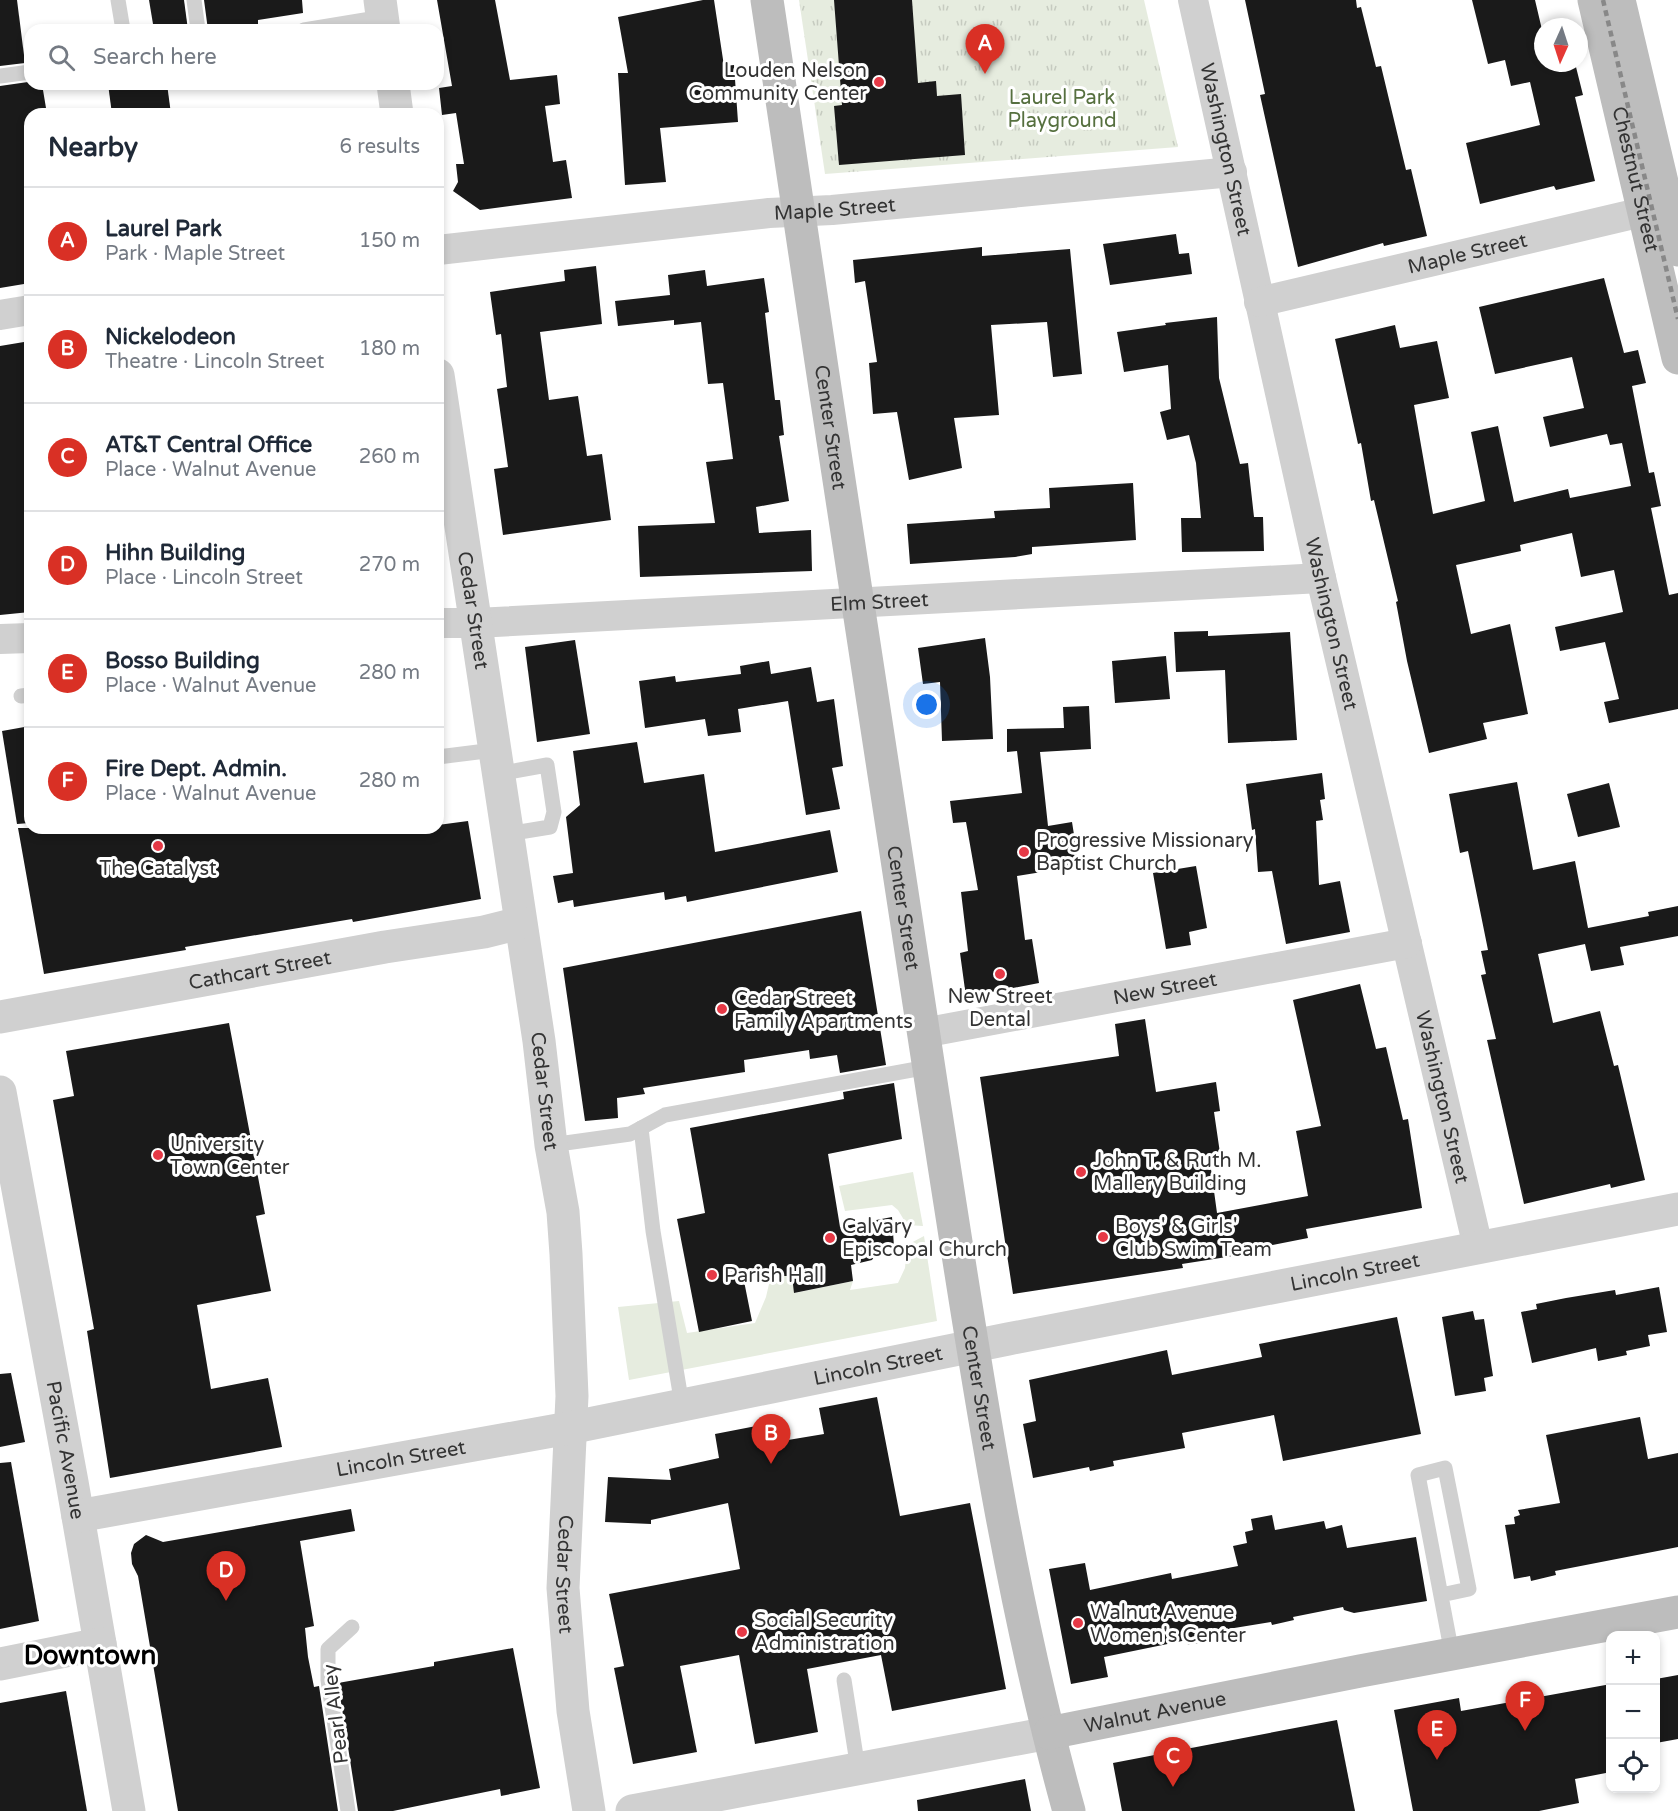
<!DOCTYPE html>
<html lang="en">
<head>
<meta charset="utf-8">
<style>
  body { margin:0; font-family:"Varela Round",sans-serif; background:#f6f6f7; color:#1f2937 }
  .controls { position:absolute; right:18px; bottom:18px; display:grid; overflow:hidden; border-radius:12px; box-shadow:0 3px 9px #0003 }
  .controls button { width:54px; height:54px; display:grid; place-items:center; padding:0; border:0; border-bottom:2px solid #e0e1e3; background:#fff; color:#1f2937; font:30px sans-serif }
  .compass { position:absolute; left:1534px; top:18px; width:54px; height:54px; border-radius:50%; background:#fff; box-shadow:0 3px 9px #0003; rotate:183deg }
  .you { position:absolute; left:927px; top:705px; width:21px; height:21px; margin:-15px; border:4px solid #fff; border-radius:50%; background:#1a73e8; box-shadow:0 0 0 9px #1a73e833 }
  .badge { display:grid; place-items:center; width:39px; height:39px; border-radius:50%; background:#d93025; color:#fff; font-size:20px; font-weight:700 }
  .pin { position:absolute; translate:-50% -50px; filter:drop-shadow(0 2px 3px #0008) }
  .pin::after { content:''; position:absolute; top:32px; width:21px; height:18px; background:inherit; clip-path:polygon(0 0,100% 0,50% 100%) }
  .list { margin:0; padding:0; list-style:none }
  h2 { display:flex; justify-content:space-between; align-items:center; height:78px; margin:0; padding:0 24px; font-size:26px }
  h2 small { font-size:20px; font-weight:400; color:#747a83 }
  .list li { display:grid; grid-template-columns:39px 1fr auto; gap:18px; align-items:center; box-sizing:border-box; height:108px; padding:0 24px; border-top:2px solid #e0e1e3 }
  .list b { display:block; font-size:22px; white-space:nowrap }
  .list p { margin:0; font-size:20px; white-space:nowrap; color:#747a83 }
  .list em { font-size:20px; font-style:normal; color:#747a83 }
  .icon { flex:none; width:33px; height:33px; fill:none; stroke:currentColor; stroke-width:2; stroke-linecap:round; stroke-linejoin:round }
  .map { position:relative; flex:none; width:1678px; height:1811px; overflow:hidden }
  .search { position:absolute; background:#fff; box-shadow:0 3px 9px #0003; left:24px; top:24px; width:420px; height:66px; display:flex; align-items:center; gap:15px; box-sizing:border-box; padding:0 21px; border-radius:18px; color:#747a83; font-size:22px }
  .panel { position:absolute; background:#fff; box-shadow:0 3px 9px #0003; left:24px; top:108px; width:420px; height:726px; border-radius:18px }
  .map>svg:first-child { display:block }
  .grass { fill:#e6ecdf }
  .park { fill:url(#park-tufts) }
  .building { fill:#1a1a1a }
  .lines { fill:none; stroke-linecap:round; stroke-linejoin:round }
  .service { stroke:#d0d0d0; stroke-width:15 }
  .minor { stroke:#d0d0d0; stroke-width:30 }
  .tertiary { stroke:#d0d0d0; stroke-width:33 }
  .secondary { stroke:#bdbdbd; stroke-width:33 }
  .rail { stroke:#888; stroke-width:4.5; stroke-dasharray:6 4.5; stroke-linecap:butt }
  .poi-dot { fill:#e63946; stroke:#fff; stroke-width:2 }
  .labels { text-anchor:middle; stroke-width:6; stroke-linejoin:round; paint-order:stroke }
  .poi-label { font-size:20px; fill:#333; stroke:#fff; text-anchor:start }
  .park-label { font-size:20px; fill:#56703f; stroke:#fff }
  .street-label { font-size:20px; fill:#333; stroke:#fff }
  .district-label { font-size:26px; font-weight:bold; fill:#000; stroke:#fff }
</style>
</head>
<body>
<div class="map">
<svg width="1678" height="1811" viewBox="0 0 1678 1811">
  <defs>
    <pattern id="park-tufts" width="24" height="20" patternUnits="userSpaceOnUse" patternTransform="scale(1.5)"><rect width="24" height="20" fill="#e6ecdf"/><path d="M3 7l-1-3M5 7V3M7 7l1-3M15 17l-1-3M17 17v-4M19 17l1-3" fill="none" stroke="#c6cbc0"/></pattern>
  </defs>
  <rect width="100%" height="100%" fill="#fff"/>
  <g class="grass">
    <path d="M913,1172L923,1226L907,1225L898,1210L892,1205L845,1211L839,1186Z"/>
    <path d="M924,1236L937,1321L629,1380L618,1307L679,1301L687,1333L755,1323L766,1297L772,1271L792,1276L795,1293L853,1281L850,1290L891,1284L898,1283L905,1268L907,1245Z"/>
  </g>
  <path class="park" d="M799,0H1144L1178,147L825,174Z"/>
  <g class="building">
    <path d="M0,0H17L25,63L0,66Z"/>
    <path d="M149,0H184L188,30H154Z"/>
    <path d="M204,0H302L303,13L258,20V24L208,30Z"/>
    <path d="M437,0H495L510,80L557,75L560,104L545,106L553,162L566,160L572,198L480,210L453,191L458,182L456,164H464L456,113L442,115L439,88L452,86Z"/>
    <path d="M703,0H714L724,66L734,65L738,122L660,128L666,182L625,185L618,73H628L618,17Z"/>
    <path d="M834,0H912L918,83L936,81L937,96L961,94L965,155L839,165L834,106L842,105Z"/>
    <path d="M1245,0H1356L1357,8L1361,7L1376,67L1381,66L1406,170L1411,169L1427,236L1384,246L1383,243L1298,267L1260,95L1265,94Z"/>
    <path d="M1472,0H1535L1543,34V63H1575L1583,95L1575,97L1595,181L1556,190L1554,186L1480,204L1466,143L1540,125L1530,82L1511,86L1505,60L1488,64Z"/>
    <path d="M28,82L42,84L47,114H30V151L26,152L30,180V283L0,288V86Z"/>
    <path d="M108,84H167L171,114H112Z"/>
    <path d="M1176,234L1179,254L1189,253L1192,274L1110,285L1103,244Z"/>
    <path d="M982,247V256L1070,249L1082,374L1053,377L1047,322L991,325L999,415L954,418L962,468L909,480L897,412L873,414L869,363L877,362L865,281L855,283L853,260Z"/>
    <path d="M596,266L602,324L540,332L549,400L578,396L587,456L602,454L611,520L503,535L494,469L508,467L497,389L507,387L501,334L496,335L490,292L565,281L564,270Z"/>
    <path d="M705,270L707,286L764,278L769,312L765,313L775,400H780L784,435L779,436L789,501L756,507L759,533L811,530L812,571L640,577L638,526L715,523L706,462L733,459L723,383L708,384L701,322L674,325V320L618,326L615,301L670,295L668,275Z"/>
    <path d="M1604,278L1624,353L1638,350L1646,383L1632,386L1649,473L1654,472L1661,506L1651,508L1669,595L1678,593V709L1609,723L1604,702L1619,699L1605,642L1560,651L1555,627L1623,612L1614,570L1581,577L1572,533L1520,545L1521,551L1456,565L1471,634L1510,624L1528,714L1483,723L1487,739L1429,753L1407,661L1396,602L1398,601L1374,500L1371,501L1361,443L1358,444L1335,339L1395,325L1400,348L1437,341L1449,398L1414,405L1433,514L1485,501L1471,432L1498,426L1514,502L1568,489L1570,498L1631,486L1622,443L1610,445L1607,434L1550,447L1543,417L1584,408L1572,357L1495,374L1479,307Z"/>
    <path d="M1217,317L1219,378L1240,464L1248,463L1254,517H1263L1264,551L1182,552L1181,518H1201L1196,463L1189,435L1167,440L1160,412L1171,409L1168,365L1124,372L1117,332L1166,325L1165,323Z"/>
    <path d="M30,341V612L0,615V346Z"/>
    <path d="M1133,483L1136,540L1032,547V554L1015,557L910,564L907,524L995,518L994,511L1050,508L1049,488Z"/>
    <path d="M1208,631V636L1290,632L1297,740L1228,743L1225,670L1176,672L1174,632Z"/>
    <path d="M985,638L990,677L993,739L942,741L940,682L923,684L918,648Z"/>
    <path d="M575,640L590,734L537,742L525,647Z"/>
    <path d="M1166,656L1170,699L1115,703L1112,661Z"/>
    <path d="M769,661L771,674L811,667L817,702L834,699L843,766L832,768L840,809L806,815L788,701L738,709L741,732L708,736L705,719L645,728L639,681L675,676L676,682L741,674L740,666Z"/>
    <path d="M1089,706L1091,749L1040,752L1048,826L1072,822L1079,866L1017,876L1025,940L1032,939L1039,983L966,997L960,953L968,951L961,892L978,890L966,822L953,823L950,801L1022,793L1017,751L1007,752V729L1064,728L1063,707Z"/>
    <path d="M30,726V823L17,824L2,731Z"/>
    <path d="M637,742L644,783L704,774L715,852L830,830L838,872L687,902L686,896L665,900L664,892L574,907L573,900L558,903L553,876L573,873L566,817L580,805L573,751Z"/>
    <path d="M1322,773L1325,799L1320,800L1323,820L1316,821L1319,885L1340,881L1350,932L1286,944L1272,871L1258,872L1255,829L1252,830L1246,784Z"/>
    <path d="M1517,782L1533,870L1575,861L1588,928L1649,916L1648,912L1678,906V936L1620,947L1624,965L1591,971L1585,944L1538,954L1553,1023L1600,1011L1614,1066L1618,1065L1645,1180L1611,1188L1610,1184L1524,1204L1487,1040L1496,1039L1481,975L1486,974L1481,951L1488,950L1468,851L1460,853L1449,794Z"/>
    <path d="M1609,783L1620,827L1578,837L1567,794Z"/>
    <path d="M468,821L481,899L353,922L352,919L185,947L186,950L44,974L18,828H438V825Z"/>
    <path d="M1196,866L1207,928L1189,932L1191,945L1166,949L1153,873Z"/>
    <path d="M861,911L886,1065L840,1073L837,1055L810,1059L809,1050L744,1060L745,1072L643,1088L645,1094L617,1098L618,1118L585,1121L563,968Z"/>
    <path d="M1360,984L1376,1049L1386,1047L1403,1120L1408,1119L1422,1208L1306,1229L1308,1238L1233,1253V1256L1182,1264L1183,1268L1013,1294L980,1077L1119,1056L1115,1024L1145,1019L1156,1092L1216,1082L1220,1111L1214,1112L1221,1160L1210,1162L1217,1213L1308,1196L1296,1131L1321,1126L1293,1000Z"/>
    <path d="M229,1023L265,1214L256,1216L271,1291L197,1305L211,1389L268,1378L282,1447L110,1478L87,1331L94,1329L53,1100L74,1096L66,1051Z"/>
    <path d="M894,1083L902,1139L828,1154L840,1227L892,1217L894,1247L879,1249L872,1260L851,1265L853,1281L794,1293L792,1276H743L752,1321L699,1332L677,1219L705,1213L690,1128L844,1099L843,1092Z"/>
    <path d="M1659,1287L1667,1332L1648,1335L1650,1346L1626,1351L1627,1355L1598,1361L1596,1348L1532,1363L1521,1312L1537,1309L1536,1304L1566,1298L1615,1290L1616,1295Z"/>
    <path d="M1473,1311L1475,1320L1484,1319L1493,1376L1484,1378L1486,1391L1455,1396L1442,1317Z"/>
    <path d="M1397,1317L1421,1434L1283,1461L1274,1415L1182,1433L1185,1448L1113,1461L1114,1466L1090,1471L1089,1467L1033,1478L1023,1424L1036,1421L1029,1380L1167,1350L1172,1375L1262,1357L1259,1344Z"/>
    <path d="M11,1373L25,1442L0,1447V1374Z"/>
    <path d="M877,1397L900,1516L970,1503L1006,1689L892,1711L881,1655L807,1669L818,1732L755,1744L739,1655L680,1666L697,1752L633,1764L614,1668L624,1666L609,1594L740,1569L728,1503L651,1520V1524L605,1522L608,1477L671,1480L669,1469L719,1458L715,1434L772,1423L776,1442L824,1434L819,1408Z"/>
    <path d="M1640,1417L1648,1459L1678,1453V1547L1555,1571L1556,1575L1531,1581L1530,1576L1514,1579L1505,1525L1515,1524L1514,1517L1520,1515L1518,1510L1560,1503L1546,1435Z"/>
    <path d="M11,1462L39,1621L0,1629V1463Z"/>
    <path d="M351,1509L355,1531L300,1541L314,1626L305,1628L308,1657L314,1687L319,1686L338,1811H178L138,1576L132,1564L131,1553L134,1544L146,1535L163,1542Z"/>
    <path d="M1272,1515L1275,1530L1324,1521L1326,1529L1342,1525L1347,1548L1416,1537L1427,1601L1354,1613L1344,1610L1343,1607L1293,1617L1294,1620L1272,1625L1271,1622L1222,1630L1224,1638L1188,1645L1187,1640L1104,1657L1108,1677L1071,1684L1049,1569L1085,1563L1090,1590L1171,1573L1172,1579L1238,1566L1233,1546L1247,1543L1245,1532L1253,1530L1251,1519Z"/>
    <path d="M513,1648L540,1788L501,1796L500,1789L393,1811H358L338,1683L434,1666V1662Z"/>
    <path d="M1678,1675V1739L1656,1743V1679Z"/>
    <path d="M1611,1684V1772L1575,1779L1579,1803L1539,1811H1413L1394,1710L1459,1698L1461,1711Z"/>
    <path d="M66,1691L87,1811H0V1703Z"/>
    <path d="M1337,1720L1355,1811H1122L1113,1763Z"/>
    <path d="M1025,1779L1031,1811H918L917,1800Z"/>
  </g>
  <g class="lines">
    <g class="service">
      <path d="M118,0L123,30"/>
      <path d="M194,0L198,30"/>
      <path d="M304,30L383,17"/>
      <path d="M0,76L30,72"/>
      <path d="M21,696L30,695"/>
      <path d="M438,757L494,750"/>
      <path d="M497,774L547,765L554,812L550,827L507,834"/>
      <path d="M641,1128L653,1231L682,1405"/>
      <path d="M551,1145L630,1134L665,1115L928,1067"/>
      <path d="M1441,1595L1469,1589L1445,1468L1418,1475L1452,1654"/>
      <path d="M844,1680L858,1769"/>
      <path d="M348,1811L328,1680V1649L352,1627"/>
    </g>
    <g class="minor">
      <path id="s1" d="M1193,0L1321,578L1478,1247"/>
      <path id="s2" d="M438,250L769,213L832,210L1232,172"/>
      <path id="s3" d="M1259,302L1668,206"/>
      <path d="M0,315L30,310"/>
      <path id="s4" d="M438,623H476L1321,578"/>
      <path d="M0,639L30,638"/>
      <path id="s5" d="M923,1033L1407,943"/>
    </g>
    <g class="tertiary">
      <path d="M380,0L384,30"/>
      <path d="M393,84L397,114"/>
      <path id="s6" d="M438,375L539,1041L551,1145L563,1212L566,1254L572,1396L563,1588L573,1711L589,1811"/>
      <path id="s7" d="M0,1017L385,947L484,932L520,923"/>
      <path id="s8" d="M0,1092L72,1482L129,1811"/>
      <path id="s9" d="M78,1516L569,1428L1008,1339L1678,1209"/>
      <path d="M0,1664L100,1644"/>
      <path d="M632,1811L1049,1733"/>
    </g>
    <g class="secondary">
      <path id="s10" d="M767,0C822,365 875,731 933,1095C971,1334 1004,1577 1069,1811"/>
      <path id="s11" d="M1594,0L1678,358"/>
      <path d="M1619,0L1678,250"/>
      <path id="s12" d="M1049,1733L1360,1671L1678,1612"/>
    </g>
    <path class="rail" d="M1603,0L1678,319"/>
  </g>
  <g class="poi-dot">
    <circle cx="879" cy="82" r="6"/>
    <circle cx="158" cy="846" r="6"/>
    <circle cx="1024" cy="852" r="6"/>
    <circle cx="1000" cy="974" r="6"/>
    <circle cx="722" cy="1009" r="6"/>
    <circle cx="158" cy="1155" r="6"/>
    <circle cx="1081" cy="1172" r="6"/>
    <circle cx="1103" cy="1237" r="6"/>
    <circle cx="830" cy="1238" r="6"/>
    <circle cx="712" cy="1275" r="6"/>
    <circle cx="1078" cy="1623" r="6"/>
    <circle cx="742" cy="1632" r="6"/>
  </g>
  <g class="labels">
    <g class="poi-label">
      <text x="867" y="77" text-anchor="end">Louden Nelson<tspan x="867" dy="23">Community Center</tspan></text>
      <text x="1036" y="847">Progressive Missionary<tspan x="1036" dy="23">Baptist Church</tspan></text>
      <text x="158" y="875" text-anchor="middle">The Catalyst</text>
      <text x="1000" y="1003" text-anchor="middle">New Street<tspan x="1000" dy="23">Dental</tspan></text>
      <text x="734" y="1005">Cedar Street<tspan x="734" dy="23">Family Apartments</tspan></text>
      <text x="170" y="1151">University<tspan x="170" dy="23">Town Center</tspan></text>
      <text x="1093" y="1167">John T. &amp; Ruth M.<tspan x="1093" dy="23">Mallery Building</tspan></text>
      <text x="842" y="1233">Calvary<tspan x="842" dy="23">Episcopal Church</tspan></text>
      <text x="1115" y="1233">Boys' &amp; Girls'<tspan x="1115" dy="23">Club Swim Team</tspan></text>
      <text x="724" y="1282">Parish Hall</text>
      <text x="1090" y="1619">Walnut Avenue<tspan x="1090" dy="23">Women's Center</tspan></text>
      <text x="754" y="1627">Social Security<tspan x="754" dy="23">Administration</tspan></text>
    </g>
    <g class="park-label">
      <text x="1062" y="104">Laurel Park<tspan x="1062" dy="23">Playground</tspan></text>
    </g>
    <g class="street-label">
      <text dy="7" stroke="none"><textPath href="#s1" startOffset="153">Washington Street</textPath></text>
      <text dy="7" stroke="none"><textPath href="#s11" startOffset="184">Chestnut Street</textPath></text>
      <text dy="7" stroke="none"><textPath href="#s2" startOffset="399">Maple Street</textPath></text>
      <text dy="7" stroke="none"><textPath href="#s3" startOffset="214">Maple Street</textPath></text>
      <text dy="7" stroke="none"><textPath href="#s10" startOffset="432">Center Street</textPath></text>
      <text dy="7" stroke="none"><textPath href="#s4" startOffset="442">Elm Street</textPath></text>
      <text dy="7" stroke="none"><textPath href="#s6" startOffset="238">Cedar Street</textPath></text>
      <text dy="7" stroke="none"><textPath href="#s1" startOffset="639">Washington Street</textPath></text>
      <text dy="7" stroke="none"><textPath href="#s10" startOffset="918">Center Street</textPath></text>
      <text dy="7" stroke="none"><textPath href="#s7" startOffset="264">Cathcart Street</textPath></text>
      <text dy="7" stroke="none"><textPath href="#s5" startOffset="246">New Street</textPath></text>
      <text dy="7" stroke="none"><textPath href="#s6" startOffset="724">Cedar Street</textPath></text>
      <text dy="7" stroke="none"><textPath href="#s1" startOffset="1125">Washington Street</textPath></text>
      <text dy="7" stroke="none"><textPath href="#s9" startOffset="1300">Lincoln Street</textPath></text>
      <text dy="7" stroke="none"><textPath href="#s9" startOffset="814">Lincoln Street</textPath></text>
      <text dy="7" stroke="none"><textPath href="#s10" startOffset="1404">Center Street</textPath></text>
      <text dy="7" stroke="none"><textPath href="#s8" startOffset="364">Pacific Avenue</textPath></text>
      <text dy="7" stroke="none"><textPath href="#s9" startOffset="328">Lincoln Street</textPath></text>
      <text dy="7" stroke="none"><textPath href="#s6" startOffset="1209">Cedar Street</textPath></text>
      <text dy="7" stroke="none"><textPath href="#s12" startOffset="108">Walnut Avenue</textPath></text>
      <text transform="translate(335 1714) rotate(-97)" y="7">Pearl Alley</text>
    </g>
    <g class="district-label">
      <text x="90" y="1664">Downtown</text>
    </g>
  </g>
</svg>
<div class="controls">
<button>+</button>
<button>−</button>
<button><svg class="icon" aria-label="locate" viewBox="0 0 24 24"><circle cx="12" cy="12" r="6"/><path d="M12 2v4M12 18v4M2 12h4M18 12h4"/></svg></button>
</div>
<svg class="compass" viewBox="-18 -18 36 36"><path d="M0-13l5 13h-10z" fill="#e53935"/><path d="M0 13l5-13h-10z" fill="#747a83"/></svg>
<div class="you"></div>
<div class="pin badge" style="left:985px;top:74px">A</div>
<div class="pin badge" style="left:771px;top:1464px">B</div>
<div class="pin badge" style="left:1173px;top:1787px">C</div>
<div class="pin badge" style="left:226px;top:1601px">D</div>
<div class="pin badge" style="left:1437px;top:1760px">E</div>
<div class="pin badge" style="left:1525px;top:1731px">F</div>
<div class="search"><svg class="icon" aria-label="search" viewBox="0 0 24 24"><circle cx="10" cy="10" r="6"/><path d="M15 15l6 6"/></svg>Search here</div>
<section class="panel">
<h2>Nearby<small>6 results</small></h2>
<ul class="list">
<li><span class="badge">A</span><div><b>Laurel Park</b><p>Park · Maple Street</p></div><em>150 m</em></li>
<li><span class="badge">B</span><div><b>Nickelodeon</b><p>Theatre · Lincoln Street</p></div><em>180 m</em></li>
<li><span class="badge">C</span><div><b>AT&amp;T Central Office</b><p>Place · Walnut Avenue</p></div><em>260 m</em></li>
<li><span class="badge">D</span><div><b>Hihn Building</b><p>Place · Lincoln Street</p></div><em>270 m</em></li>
<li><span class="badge">E</span><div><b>Bosso Building</b><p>Place · Walnut Avenue</p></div><em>280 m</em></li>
<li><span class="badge">F</span><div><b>Fire Dept. Admin.</b><p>Place · Walnut Avenue</p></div><em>280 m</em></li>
</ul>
</section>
</div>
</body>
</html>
